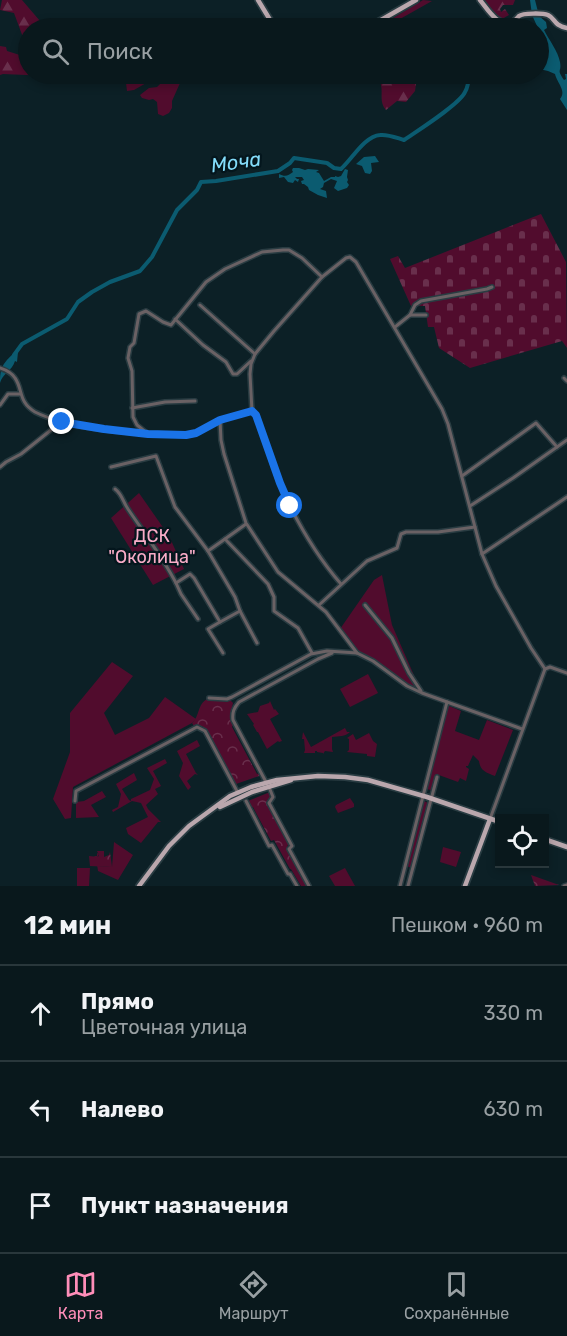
<!DOCTYPE html>
<html lang="ru">
<head>
<meta charset="utf-8">
<style>
  body { margin:0; font-family:Rubik,sans-serif; background:#122125; color:#f1f3f6 }
  .controls { position:absolute; right:18px; bottom:18px; display:grid; overflow:hidden; border-radius:0px; box-shadow:0 3px 9px #0003 }
  .controls button { width:54px; height:54px; display:grid; place-items:center; padding:0; border:0; border-bottom:2px solid #29373b; background:#09181c; color:#f1f3f6; font:30px sans-serif }
  .stop { position:absolute; width:18px; height:18px; margin:-14px; border:4px solid #1a73e8; border-radius:50%; background:#fff }
  .stop.end { background:#1a73e8; border-color:#fff; box-shadow:0 2px 6px #0008 }
  .list { margin:0; padding:0; list-style:none }
  h2 { display:flex; justify-content:space-between; align-items:center; height:78px; margin:0; padding:0 24px; font-size:26px }
  h2 small { font-size:20px; font-weight:400; color:#99a0a3 }
  .list li { display:grid; grid-template-columns:39px 1fr auto; gap:18px; align-items:center; box-sizing:border-box; height:96px; padding:0 24px; border-top:2px solid #29373b }
  .list b { display:block; font-size:22px; white-space:nowrap }
  .list p { margin:0; font-size:20px; white-space:nowrap; color:#99a0a3 }
  .list em { font-size:20px; font-style:normal; color:#99a0a3 }
  .icon { flex:none; width:33px; height:33px; fill:none; stroke:currentColor; stroke-width:2; stroke-linecap:round; stroke-linejoin:round }
  .map { position:relative; flex:none; width:567px; height:886px; overflow:hidden }
  .search { position:absolute; background:#09181c; box-shadow:0 3px 9px #0003; left:18px; right:18px; top:18px; height:66px; display:flex; align-items:center; gap:15px; box-sizing:border-box; padding:0 21px; border-radius:33px; color:#99a0a3; font-size:22px }
  .sheet { height:366px; background:#09181c }
  nav { display:flex; justify-content:space-around; align-items:center; box-sizing:border-box; height:84px; border-top:2px solid #29373b; background:#09181c; font-size:16px; color:#99a0a3 }
  nav a { display:grid; justify-items:center; gap:3px }
  nav .on { color:#ff8eb9 }
  .map>svg:first-child { display:block }
  .green { fill:#510c2d }
  .forest { fill:url(#forest-firs) }
  .cemetery { fill:url(#cemetery-stones) }
  .park { fill:url(#park-crowns) }
  .water { fill:#0b5b70 }
  .lines { fill:none; stroke-linecap:round; stroke-linejoin:round }
  .river { stroke:#0b5b70; stroke-width:4 }
  .minor-casing { stroke:#293c42; stroke-width:6 }
  .major-casing { stroke:#293c42; stroke-width:8 }
  .minor { stroke:#6a6164; stroke-width:3 }
  .major { stroke:#baa7ad; stroke-width:4.5 }
  .route { stroke:#1a73e8; stroke-width:8 }
  .labels { text-anchor:middle; stroke-width:4.5; stroke-linejoin:round; paint-order:stroke }
  .park-label { font-size:18px; fill:#f8acc7; stroke:#04161d }
  .water-label { font-size:20px; font-style:italic; fill:#83dcfa; stroke:#04161d }
</style>
</head>
<body>
<div class="map">
<svg width="567" height="886" viewBox="0 0 567 886">
  <defs>
    <pattern id="forest-firs" width="22" height="20" patternUnits="userSpaceOnUse" patternTransform="scale(1.5)"><rect width="22" height="20" fill="#510c2d"/><path d="M5 1l3.5 6h-7zM16 11l3.5 6h-7z" fill="#692f4c"/></pattern>
    <pattern id="cemetery-stones" width="16" height="16" patternUnits="userSpaceOnUse" patternTransform="scale(1.5)"><rect width="16" height="16" fill="#510c2d"/><path d="M2 7V4a2 2 0 0 1 4 0v3zM10 15v-3a2 2 0 0 1 4 0v3z" fill="#692f4c"/></pattern>
    <pattern id="park-crowns" width="20" height="18" patternUnits="userSpaceOnUse" patternTransform="scale(1.5)"><rect width="20" height="18" fill="#510c2d"/><path d="M2 6a3 3 0 1 1 6 0M12 15a3 3 0 1 1 6 0" fill="none" stroke="#692f4c"/></pattern>
  </defs>
  <rect width="100%" height="100%" fill="#0c2026"/>
  <g class="green">
    <path d="M423,0L432,1L400,19L403,27L391,28L388,21L390,20Z"/>
    <path d="M131,74H182L180,83L172,101V108L169,113L163,116L158,114L157,102L153,99L149,100L142,98L140,95L149,88L157,87L168,76L148,82L134,90L127,91L126,83Z"/>
    <path d="M139,493L169,536L184,569L153,585L111,518Z"/>
    <path d="M382,575L392,625L420,689L418,691L408,686L358,653L340,629L374,580Z"/>
    <path d="M112,662L133,676L104,713L115,735L149,718L165,697L196,719L192,723L73,787L71,818L65,819L53,799L70,752V713Z"/>
    <path d="M368,674L378,693L350,707L340,689Z"/>
    <path d="M270,701L274,710L275,709L279,714L270,719L282,741L279,742L278,741L267,749L258,732H257L253,725L254,724L247,714L258,712L260,706L269,703Z"/>
    <path d="M447,705L461,711L455,731L479,740L487,720L513,730L495,776C487,773 480,771 479,761L473,755L468,766H466V767L469,769L466,781L460,778L458,782L436,774L431,790L426,789Z"/>
    <path d="M345,728L347,732H350C345,737 339,736 332,737V749L333,752L325,751L323,754V753L317,752V751H315V753H304L305,750L304,739H302L303,732L311,747Z"/>
    <path d="M369,733L373,741L377,744L375,757L367,756V754L347,752L349,750V739L347,738L353,734L356,740Z"/>
    <path d="M197,740L200,746L186,754L196,773L198,775L195,774L187,781L191,787L188,790L179,776L183,763L177,751Z"/>
    <path d="M165,759L167,763L153,771L161,786L155,789L158,794L146,805L148,809L161,822H158L141,843L128,834L126,828L148,817L141,803L132,801L113,812L112,810L118,807L121,794L116,784L134,773L137,780L122,789L129,800L131,801V799L150,790L154,779L147,768Z"/>
    <path d="M102,791L106,797L91,805L99,817L76,818V802L84,801Z"/>
    <path d="M350,798L354,804V807L338,813L335,807L336,805Z"/>
    <path d="M424,801L428,803L411,868L407,866Z"/>
    <path d="M114,842L133,855L118,880L98,871L96,858L94,856H97V853L99,854L97,858L98,866L112,867Z"/>
    <path d="M443,847L461,852L456,867L440,862Z"/>
    <path d="M77,868H90L89,886H77Z"/>
    <path d="M345,868L355,886H335L329,876Z"/>
  </g>
  <g class="forest">
    <path d="M2,0H22L46,28H28V74H51L50,76L3,74L0,75V46L6,47L7,51L23,56L21,46L24,40L14,13L0,10Z"/>
    <path d="M481,0H515L513,5H503L500,9L501,12L505,9L509,15L502,19L496,17Z"/>
    <path d="M377,74H417L416,76L418,79V83L416,84L415,91L406,102L397,101L386,110C379,102 383,94 381,85C380,81 378,78 377,74Z"/>
  </g>
  <path class="cemetery" d="M541,214L566,262L567,348L562,341L470,368L439,348L434,327H428L425,306H411L390,259L398,256L405,268Z"/>
  <g class="park">
    <path d="M207,699H229L233,703L230,716L233,725L232,727L257,774L259,773V776L236,784L207,730L202,726H194L192,723C200,716 197,705 207,699Z"/>
    <path d="M270,792L273,797L267,800L290,844L287,846L308,886H301L291,869H290L274,840L271,841L253,807H250L248,801Z"/>
    <path d="M97,851H104V857L109,855L110,852L112,867L90,866L89,856L98,857L99,855Z"/>
    <path d="M531,875L559,885L535,886Z"/>
  </g>
  <g class="water">
    <path d="M530,0H535L539,16L546,22L547,28L544,30C549,40 558,51 560,62C562,73 556,68 564,80L566,79L565,74H567V110L560,99C567,91 557,83 555,74L548,71L539,69V47L540,48L543,47L541,35L532,15Z"/>
    <path d="M375,156L379,162L371,163L372,171L370,174L365,173L362,166L356,164L364,157Z"/>
    <path d="M293,168H299L305,170L308,169L319,170L316,172L319,173L324,181L331,177H335V176L338,177L341,176L345,169L348,170L347,177L348,180L347,182L349,185L347,188L338,191L334,188L337,181L331,179L324,183L323,187L320,189L326,191L327,198L318,195L309,190L308,187L304,184H302L301,181L304,180L302,177H295L297,179H299L298,182L295,180L293,183L288,182L284,177L279,178V174C285,177 288,176 293,172L292,170Z"/>
    <path d="M16,351L18,352L17,362L15,361C12,371 2,374 0,383C0,365 4,363 16,351Z"/>
  </g>
  <g class="lines">
    <path class="river" d="M14,355L22,344L67,319L78,302L92,292L110,282L140,271L152,257L177,210L197,190L201,182L216,181L278,171L290,163L294,158L327,163L334,168L341,169C352,159 365,136 380,135C388,134 397,138 404,140C417,131 460,104 465,92C468,88 467,83 470,79"/>
    <g class="minor-casing">
      <g id="minor">
        <path d="M200,305L255,354"/>
        <path d="M410,315L415,305L421,301L487,289L492,287"/>
        <path d="M175,319L203,345L226,362L233,374H237L251,361"/>
        <path d="M395,327L410,315H426"/>
        <path d="M0,368C6,370 11,372 15,378C23,389 18,402 35,412C67,428 129,434 165,434C174,434 184,436 193,434C202,432 209,426 217,422C228,417 240,414 252,411"/>
        <path d="M564,378L567,381"/>
        <path d="M0,405L8,394H20"/>
        <path d="M132,408L165,402L195,401"/>
        <path d="M252,411L250,374L251,364L255,354L274,331L322,277L346,258L350,257L356,262L442,409L448,424L482,554L496,586L531,648L545,669"/>
        <path d="M252,411L256,415C266,443 274,471 286,498C300,527 320,560 341,584"/>
        <path d="M220,420L221,440L224,454L246,523L278,572L326,612L357,653"/>
        <path d="M148,434L137,425L133,417L132,371L128,358L130,347L134,343L139,314L146,311L163,322L171,325L206,282L225,269L262,252L283,250H289L302,258L322,277"/>
        <path d="M0,467L6,462L21,454L61,422"/>
        <path d="M111,467L156,456L175,507L208,551L225,539"/>
        <path d="M462,476L536,423L557,447"/>
        <path d="M115,489C122,494 123,502 128,509C144,533 162,556 176,583"/>
        <path d="M470,506L513,478L567,440"/>
        <path d="M246,524L225,539L268,584L274,597V611L298,628L312,653"/>
        <path d="M208,551L235,597L240,611L257,643"/>
        <path d="M482,554L567,497"/>
        <path d="M319,605L367,561L397,548L401,534L406,532H438L475,527"/>
        <path d="M365,605L392,638L409,673L421,691"/>
        <path d="M198,619L181,594L176,583L190,574L194,578L220,622L240,611"/>
        <path d="M220,622L208,629L223,653"/>
        <path d="M545,669L550,667L567,673"/>
        <path d="M209,698L227,699L232,697L311,654L327,651L357,653L373,661L407,686L422,693L522,729"/>
        <path d="M266,782L233,720C232,712 234,708 239,702L318,659L332,653"/>
        <path d="M269,787L273,797L269,803L292,846L289,849L309,886"/>
        <path d="M75,801L76,791L197,727L205,731L238,793"/>
        <path d="M246,801L269,846L272,845L288,874H290L297,886"/>
        <path d="M490,819L545,669"/>
        <path d="M400,886L447,702"/>
        <path d="M408,886L437,777"/>
        <path d="M564,886L567,885"/>
      </g>
    </g>
    <g class="major-casing">
      <g id="major">
        <path d="M258,0L275,28"/>
        <path d="M480,0C489,11 497,26 512,23C515,21 517,18 519,16C523,13 543,13 548,15C556,19 553,25 567,28"/>
        <path d="M367,28L416,0"/>
        <path d="M220,807L252,792L291,780"/>
        <path d="M544,839L567,847"/>
        <path d="M139,886L169,846L189,826L230,796L251,787L277,780L318,776L345,777L368,780L427,797L500,822"/>
        <path d="M465,886L490,819"/>
      </g>
    </g>
    <use href="#minor" class="minor"/>
    <use href="#major" class="major"/>
  </g>
  <g class="lines">
    <path class="route" d="M62,422L104,429L148,434L186,435L196,433L220,420L252,411L256,415L280,483L290,506"/>
  </g>
  <g class="labels">
    <g class="park-label">
      <text x="152" y="542">ДСК<tspan x="152" dy="21">"Околица"</tspan></text>
    </g>
    <g class="water-label">
      <text transform="translate(236 162) rotate(-8)" y="7">Моча</text>
    </g>
  </g>
</svg>
<div class="controls">
<button><svg class="icon" aria-label="locate" viewBox="0 0 24 24"><circle cx="12" cy="12" r="6"/><path d="M12 2v4M12 18v4M2 12h4M18 12h4"/></svg></button>
</div>
<div class="stop" style="left:290px;top:506px"></div>
<div class="stop end" style="left:62px;top:422px"></div>
<div class="search"><svg class="icon" aria-label="search" viewBox="0 0 24 24"><circle cx="10" cy="10" r="6"/><path d="M15 15l6 6"/></svg>Поиск</div>
</div>
<section class="sheet">
<h2>12 мин<small>Пешком · 960 m</small></h2>
<ul class="list">
<li><svg class="icon" aria-label="ahead" viewBox="0 0 24 24"><path d="M12 20V5M6 11l6-6 6 6"/></svg><div><b>Прямо</b><p>Цветочная улица</p></div><em>330 m</em></li>
<li><svg class="icon" aria-label="left" viewBox="0 0 24 24"><path d="M17 20v-9H6M10 6l-5 5 5 5"/></svg><div><b>Налево</b></div><em>630 m</em></li>
<li><svg class="icon" aria-label="arrive" viewBox="0 0 24 24"><path d="M6 21V4h12l-3 4 3 4H6"/></svg><div><b>Пункт назначения</b></div></li>
</ul>
</section>
<nav>
<a class="on"><svg class="icon" aria-label="map" viewBox="0 0 24 24"><path d="M3 6l6-2 6 2 6-2v14l-6 2-6-2-6 2zM9 4v14M15 6v14"/></svg>Карта</a>
<a><svg class="icon" aria-label="directions" viewBox="0 0 24 24"><path d="M12 3l9 9-9 9-9-9zM9 14v-3h6M13 9l2 2-2 2"/></svg>Маршрут</a>
<a><svg class="icon" aria-label="saved" viewBox="0 0 24 24"><path d="M7 4h10v16l-5-4-5 4z"/></svg>Сохранённые</a>
</nav>
</body>
</html>
